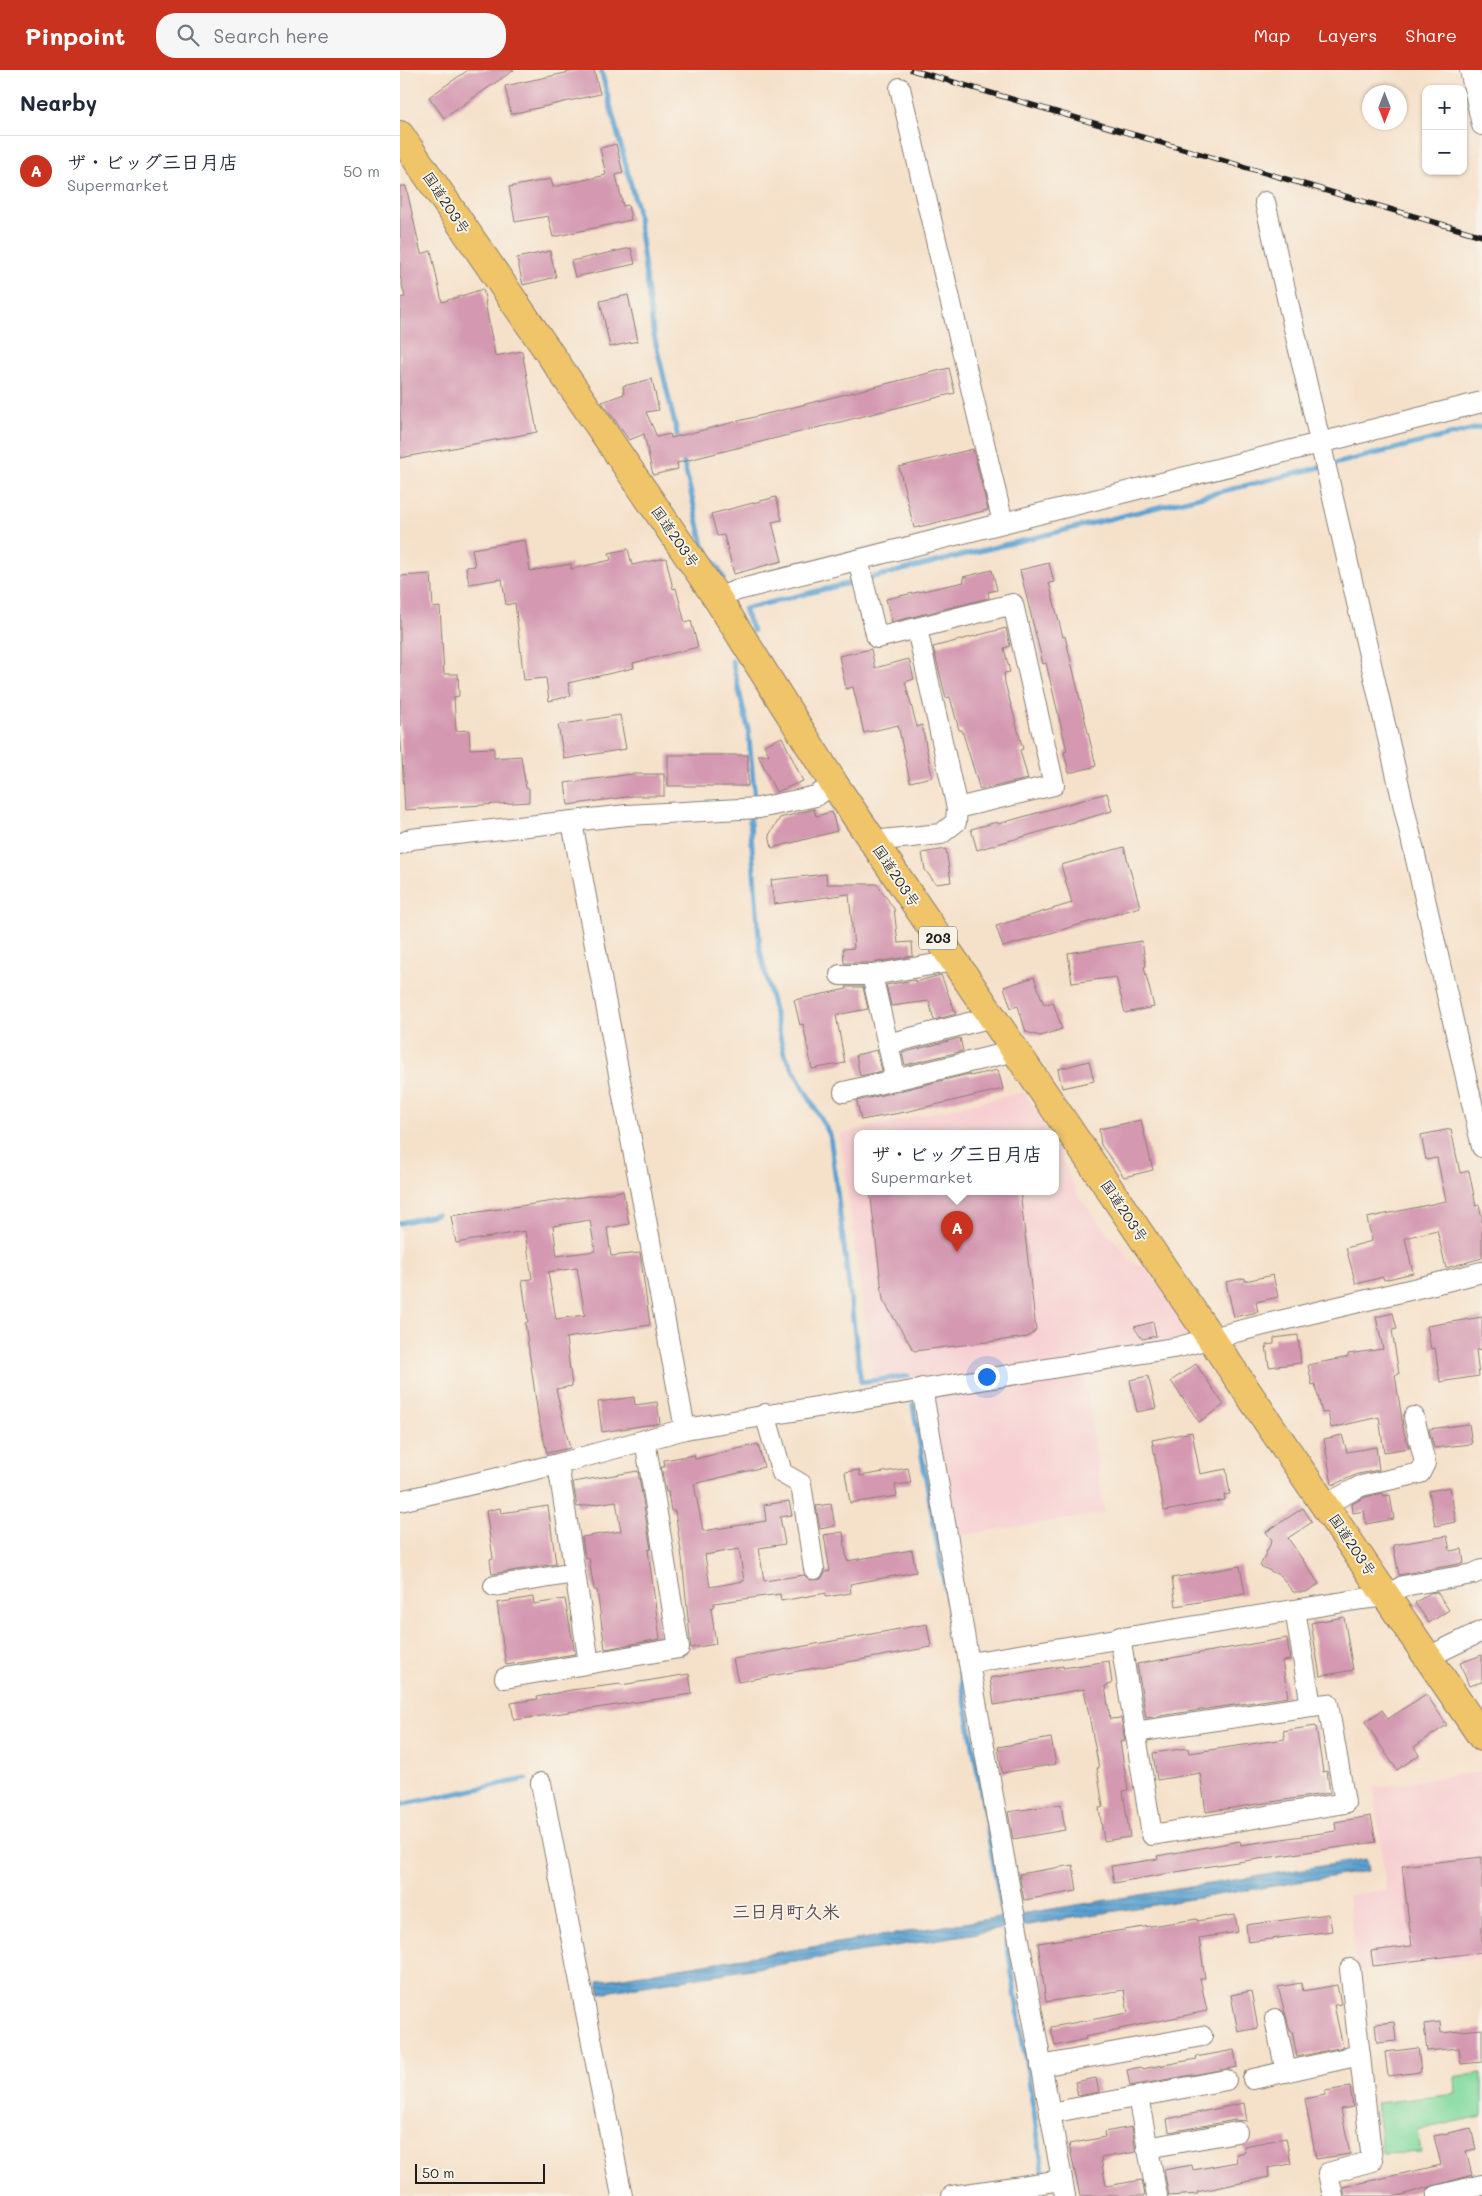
<!DOCTYPE html>
<html lang="en">
<head>
<meta charset="utf-8">
<style>
  body { margin:0; font-family:Mali,"Klee One",sans-serif; background:#f6f6f7; color:#1f2937 }
  .controls { position:absolute; right:15px; top:15px; display:grid; overflow:hidden; border-radius:10px; box-shadow:0 1px 4px #0004 }
  .controls button { width:45px; height:45px; display:grid; place-items:center; padding:0; border:0; border-bottom:1px solid #e0e1e3; background:#fff; color:#1f2937; font:25px sans-serif }
  .compass { position:absolute; left:962px; top:15px; width:45px; height:45px; border-radius:50%; background:#fff; box-shadow:0 1px 4px #0004; rotate:180deg }
  .scale { position:absolute; left:15px; bottom:12px; width:130px; box-sizing:border-box; padding-left:5px; border:2px solid #1c1c1c; border-top:0; font-size:14px; line-height:18px; white-space:nowrap; color:#1c1c1c; -webkit-text-stroke:4px #f7f3e8; paint-order:stroke }
  .you { position:absolute; left:586px; top:1306px; width:18px; height:18px; margin:-12px; border:4px solid #fff; border-radius:50%; background:#1a73e8; box-shadow:0 0 0 8px #1a73e833 }
  .badge { display:grid; place-items:center; width:32px; height:32px; border-radius:50%; background:#c8321e; color:#fff; font-size:16px; font-weight:700 }
  .pin { position:absolute; translate:-50% -41px; filter:drop-shadow(0 1px 2px #0008) }
  .pin::after { content:''; position:absolute; top:26px; width:18px; height:15px; background:inherit; clip-path:polygon(0 0,100% 0,50% 100%) }
  .popup { position:absolute; left:454px; top:1060px; width:205px; height:65px; box-sizing:border-box; display:grid; place-content:center; border-radius:10px; background:#fff; filter:drop-shadow(0 1px 4px #0005); font-size:16px; white-space:nowrap; color:#747a83 }
  .popup b { font-size:19px; color:#1f2937 }
  .popup::after { content:''; position:absolute; left:50%; top:100%; margin-left:-10px; border:10px solid transparent; border-top-color:#fff }
  .list { margin:0; padding:0; list-style:none }
  h2 { display:flex; justify-content:space-between; align-items:center; height:65px; margin:0; padding:0 20px; font-size:21px }
  h2 small { font-size:16px; font-weight:400; color:#747a83 }
  .list li { display:grid; grid-template-columns:32px 1fr auto; gap:15px; align-items:center; box-sizing:border-box; height:70px; padding:0 20px; border-top:1px solid #e0e1e3 }
  .list b { display:block; font-size:19px; white-space:nowrap }
  .list p { margin:0; font-size:16px; white-space:nowrap; color:#747a83 }
  .list em { font-size:16px; font-style:normal; color:#747a83 }
  .icon { flex:none; width:28px; height:28px; fill:none; stroke:currentColor; stroke-width:2; stroke-linecap:round; stroke-linejoin:round }
  .map { position:relative; flex:none; width:1082px; height:2126px; overflow:hidden }
  header { display:flex; align-items:center; gap:30px; box-sizing:border-box; height:70px; padding:0 25px; background:#c8321e; color:#fff }
  header strong { font-size:24px }
  nav { display:flex; gap:28px; margin-inline-start:auto; font-size:18px }
  .search { width:350px; height:45px; background:#f6f6f7; display:flex; align-items:center; gap:12px; box-sizing:border-box; padding:0 18px; border-radius:20px; color:#747a83; font-size:19px }
  main { display:flex }
  aside { flex:1; background:#fff }
  .map>svg:first-child { display:block }
  .built { fill:#f7cfd2 }
  .garden { fill:#80da9f; stroke:#4e7b5e }
  .water { fill:url(#water-rules); stroke:#3c5f77 }
  .lines { fill:none; stroke-linecap:round; stroke-linejoin:round }
  .stream { stroke:#5ca2d2; stroke-width:5 }
  .building { fill:#d499b1; fill-rule:evenodd }
  .street-casing { stroke:#887e73; stroke-width:22 }
  .highway-casing { stroke:#887e73; stroke-width:30 }
  .street { stroke:#fff; stroke-width:20 }
  .highway { stroke:#f0c469; stroke-width:28 }
  .rail-casing { stroke:#1c1c1c; stroke-width:5.5 }
  .rail { stroke:#f7f3e8; stroke-width:4; stroke-dasharray:11; stroke-linecap:butt }
  .labels { text-anchor:middle; stroke-width:4; stroke-linejoin:round; paint-order:stroke }
  .shield { fill:#f7f3e8; stroke:#5e5c59; stroke-width:1 }
  .shield-label { font-size:14px; font-weight:bold; fill:#1c1c1c }
  .street-label { font-size:15px; fill:#1c1c1c; stroke:#f7f3e8 }
  .quarter-label { font-size:18px; font-weight:bold; fill:#5c4850; stroke:#f7f3e8 }
</style>
</head>
<body>
<header>
<strong>Pinpoint</strong>
<div class="search"><svg class="icon" aria-label="search" viewBox="0 0 24 24"><circle cx="10" cy="10" r="6"/><path d="M15 15l6 6"/></svg>Search here</div>
<nav><a>Map</a><a>Layers</a><a>Share</a></nav>
</header>
<main>
<aside>
<h2>Nearby<small></small></h2>
<ul class="list">
<li><span class="badge">A</span><div><b>ザ・ビッグ三日月店</b><p>Supermarket</p></div><em>50 m</em></li>
</ul>
</aside>
<div class="map">
<svg width="1082" height="2126" viewBox="0 0 1082 2126">
  <defs>
    <pattern id="water-rules" width="6" height="5" patternUnits="userSpaceOnUse" patternTransform="scale(1.25)"><rect width="6" height="5" fill="#5ca2d2"/><path d="M0 2.5h6" fill="none" stroke="#4b83aa"/></pattern>
  </defs>
  <rect width="100%" height="100%" fill="#f7f3e8"/>
  <filter id="ink" filterUnits="userSpaceOnUse"><feTurbulence type="fractalNoise" baseFrequency=".02" numOctaves="2"/><feDisplacementMap in="SourceGraphic" scale="10" xChannelSelector="R" yChannelSelector="G"/><feConvolveMatrix kernelMatrix="1 2 1 2 8 2 1 2 1" color-interpolation-filters="sRGB"/></filter>
  <filter id="wash" filterUnits="userSpaceOnUse"><feTurbulence type="fractalNoise" baseFrequency=".0096" numOctaves="4" result="noise"/><feDisplacementMap in="SourceGraphic" scale="20" xChannelSelector="R" yChannelSelector="G"/><feGaussianBlur stdDeviation="1.12" result="paint"/><feColorMatrix in="noise" values="0 0 0 0 0 0 0 0 0 0 0 0 0 0 0 0 0 1.4 0 .05"/><feComposite in="paint" operator="in"/></filter>
  <g filter="url(#wash)">
    <rect width="100%" height="100%" fill="#f5e1ca"/>
    <g class="built">
      <path d="M624,1022L649,1063H458V1121H656V1074L677,1125L732,1192L748,1199L790,1259L786,1267L682,1287L704,1443L555,1466L528,1308L474,1316L440,1064Z"/>
      <path d="M1082,1701V1887L957,1902L948,1825L986,1820L974,1718Z"/>
    </g>
    <path class="garden" d="M1082,2003V2046L1017,2060L1021,2082L983,2084L976,2033L1056,2024L1055,2007Z"/>
    <path class="water" d="M966,1789L968,1801L200,1923L198,1911Z"/>
    <g class="lines">
      <g class="stream">
        <path d="M201,0L237,138L253,261L279,372"/>
        <path d="M282,385L303,474L324,508"/>
        <path d="M930,395L1082,357"/>
        <path d="M466,509L921,397"/>
        <path d="M353,561L344,539L458,511"/>
        <path d="M332,591L348,658L355,729L353,734"/>
        <path d="M351,743L350,750L360,880L384,983L430,1065L461,1312L508,1306"/>
        <path d="M0,1153L37,1144"/>
        <path d="M513,1335L604,1853L644,2106"/>
        <path d="M0,1735L126,1709"/>
      </g>
    </g>
    <g id="blocks">
      <g class="building">
        <path d="M68,0H114L44,48L29,27Z"/>
        <path d="M179,0H194L200,24L111,44L105,16Z"/>
        <path d="M216,74L223,103L216,105L223,136L228,135L231,150L153,167L148,146L115,152L109,117L151,109L153,117L206,105L200,78Z"/>
        <path d="M0,116H6L21,184L31,181L42,232L83,219L86,232H85L95,286L122,281L137,362L0,388V228L5,227L0,206Z"/>
        <path d="M231,178L235,194L175,207L171,191Z"/>
        <path d="M150,181L156,207L123,215L117,188Z"/>
        <path d="M228,225L238,271L210,277L200,231Z"/>
        <path d="M549,298L555,323L277,393L278,399L253,405L244,364L229,370L202,332L224,324L223,316L252,309L259,340L246,342L257,367L270,364L271,368Z"/>
        <path d="M573,379L588,440L514,458L499,397Z"/>
        <path d="M376,427L382,450L372,452L382,491L334,504L324,465L317,466L311,444Z"/>
        <path d="M125,470L130,501L171,494V499L211,490L209,483L228,479L232,495L266,488L273,519L276,518L285,553L291,551L298,577L233,593L234,598L168,613L171,626L149,631L146,608L124,610L115,533L106,535L102,509L69,514L66,497L75,496L72,479Z"/>
        <path d="M649,493L654,512L649,513L663,567L665,566L696,696L669,703L664,682L667,681L646,593L643,594L620,500Z"/>
        <path d="M592,500L597,520L588,522L589,528L492,552L486,529L564,512L563,507Z"/>
        <path d="M31,504L33,538L40,537L44,604H58L59,626L54,627L56,661L69,660L70,679L94,678V688L121,686L126,718H129V732L5,740L0,651V506Z"/>
        <path d="M606,558L610,576L604,578L610,602L604,603L605,613L623,679L620,680L628,709L580,720L562,660H559L550,627L546,628L533,577Z"/>
        <path d="M471,579L475,598L509,589L514,609L505,612L517,657L522,655L532,707L510,712L498,655L464,663L453,617L446,619L439,586Z"/>
        <path d="M220,645L226,679L164,689L158,655Z"/>
        <path d="M382,667L403,711L376,722L358,685H369L364,675Z"/>
        <rect x="268" y="685" width="80" height="31"/>
        <path d="M232,704H264V726H233L168,735L165,713Z"/>
        <path d="M707,723L712,741L577,780L571,759L597,752L598,754Z"/>
        <path d="M414,739L416,746L432,742L437,761L372,778L369,765L380,748Z"/>
        <path d="M724,777L740,837L603,877L596,856L672,833L661,795Z"/>
        <path d="M546,779L551,812L536,814L525,800L522,783Z"/>
        <path d="M426,804L427,814H477L494,839L498,873L512,872L513,886L471,893H444L443,879L454,878L449,824L374,834L371,810Z"/>
        <path d="M742,871L746,896L744,897L754,937L725,943L716,907L672,913L668,883Z"/>
        <path d="M541,905L556,944L534,950L529,931L491,936L486,915L515,910V912Z"/>
        <path d="M634,907L644,935L653,932L662,959L640,966L626,962L618,936L611,938L604,917Z"/>
        <path d="M446,917H463L468,939L436,945L445,993L412,999L403,954L400,955L394,930L447,919Z"/>
        <path d="M560,968L563,981L505,995L502,983Z"/>
        <path d="M477,980L482,1001L460,1006L456,985Z"/>
        <path d="M689,991L694,1011L662,1018L658,999Z"/>
        <path d="M598,1000L603,1019L505,1042L461,1050L457,1031L569,1004L570,1006Z"/>
        <path d="M741,1050L753,1100L724,1107L701,1075L699,1059Z"/>
        <path d="M1051,1059L1060,1103L1069,1101L1076,1136L1079,1135L1082,1147V1188L1046,1198L1037,1160L1005,1168L1013,1203L984,1210L983,1207L956,1214L946,1178L972,1171L967,1148L1046,1131L1037,1088L1026,1090L1021,1065Z"/>
        <path d="M223,1121L229,1154L207,1158L211,1186L240,1183L250,1255L166,1268L172,1316L156,1319L170,1378L147,1383L138,1345L125,1253L128,1252L122,1210L132,1209L125,1161L56,1173L51,1146ZM190,1150L195,1181L157,1186L153,1156ZM177,1198L185,1245L156,1249L148,1202Z"/>
        <path d="M470,1121H620L636,1260L628,1267L514,1281L483,1230Z"/>
        <path d="M873,1205L878,1227L856,1232L858,1242L834,1247L826,1212L845,1208V1211Z"/>
        <path d="M993,1243L997,1259L992,1260L999,1304L995,1305L1004,1362L1009,1378L984,1382L979,1347L931,1358L928,1342L922,1343L915,1314L912,1315L908,1295L948,1287V1284L983,1279L976,1247Z"/>
        <path d="M1082,1247V1279L1076,1280L1079,1306L1040,1312L1035,1278L1031,1279L1027,1256Z"/>
        <path d="M753,1252L756,1266L742,1269L734,1257Z"/>
        <path d="M898,1265L901,1293L869,1297L866,1275L874,1274V1268Z"/>
        <path d="M796,1294L824,1335L799,1352L771,1311Z"/>
        <path d="M748,1306L756,1338L737,1342L730,1310Z"/>
        <path d="M234,1327L235,1335L257,1332L260,1353L202,1362L198,1332Z"/>
        <path d="M1069,1354L1072,1374L1034,1378L1029,1359Z"/>
        <path d="M792,1362L800,1404L826,1399L830,1424L824,1425L825,1430L764,1441L752,1370Z"/>
        <path d="M942,1365L947,1382L976,1377L979,1400L958,1404L932,1415L924,1369Z"/>
        <path d="M358,1374L364,1397L294,1414L303,1461L366,1451L364,1435L389,1431L392,1445L380,1447L385,1474L359,1478L364,1511L404,1505L410,1510L421,1509L425,1502L430,1501L424,1465L443,1462L447,1491L512,1480L516,1502L450,1514L451,1523L426,1527V1523L381,1531L380,1524L314,1533V1537L311,1538L316,1574L291,1578L282,1488L275,1441H271L268,1422H266L261,1397H265L264,1390L294,1385L295,1389ZM339,1479L344,1511L310,1517L305,1485Z"/>
        <path d="M508,1398L511,1413L495,1415L497,1426L450,1433L445,1402L459,1400L460,1406Z"/>
        <path d="M238,1401L251,1479L248,1480L260,1569L205,1579L197,1520H194L189,1488H185L182,1467L221,1461L216,1431L177,1437L173,1412Z"/>
        <path d="M1050,1417L1056,1452L1035,1456L1029,1421Z"/>
        <path d="M983,1423L984,1426L990,1425L994,1449L966,1454L964,1441L953,1443L952,1434L965,1427Z"/>
        <path d="M431,1434L435,1456L420,1459L416,1436Z"/>
        <path d="M148,1436L156,1494L92,1504L90,1489L93,1488L86,1441L100,1438L101,1443Z"/>
        <path d="M903,1438L912,1452L888,1468L919,1514L906,1522H893L881,1506L860,1496L872,1470L866,1462Z"/>
        <path d="M1047,1466L1050,1481L1062,1479L1064,1493L999,1505L993,1475Z"/>
        <path d="M840,1496L845,1524L776,1536L772,1508Z"/>
        <path d="M1037,1522L1049,1540L1029,1553L1015,1533L1030,1523Z"/>
        <path d="M133,1527L134,1534L165,1529L175,1584L106,1595L97,1533Z"/>
        <path d="M944,1547L953,1600L920,1606L911,1553Z"/>
        <path d="M527,1554L531,1577L338,1612L333,1589Z"/>
        <path d="M887,1568L890,1590L882,1591L888,1627L746,1648L737,1594Z"/>
        <path d="M1082,1585V1612L1069,1616L1060,1593Z"/>
        <path d="M709,1591L712,1614L705,1616L710,1649L721,1648L725,1671L720,1672L728,1720L723,1721L730,1767L704,1771L699,1738L703,1737L697,1698H699L684,1619L594,1635L590,1608L663,1596V1598Z"/>
        <path d="M289,1604L292,1624L114,1650L111,1633L138,1629L137,1627L171,1620L221,1614V1615Z"/>
        <path d="M1026,1624L1047,1655L1014,1677L1019,1685L997,1700L965,1652L982,1640L988,1649Z"/>
        <path d="M916,1656L923,1702L927,1701L930,1723L806,1742L800,1703L757,1710L753,1683L788,1678L789,1683L885,1669L883,1661Z"/>
        <path d="M651,1668L656,1694L602,1703L598,1677Z"/>
        <path d="M661,1734L665,1760L613,1769L608,1742Z"/>
        <path d="M971,1746L976,1772L810,1796L714,1813L711,1796L758,1789L757,1786L840,1771L841,1775L936,1761L935,1752Z"/>
        <path d="M1082,1787V1882L973,1896L971,1881L1012,1876L1002,1796Z"/>
        <path d="M673,1795L677,1821L624,1830L619,1804Z"/>
        <path d="M929,1844L932,1861L848,1872L846,1855Z"/>
        <path d="M835,1845L838,1862L799,1868L805,1908H800L807,1941L719,1959L720,1960L685,1967L686,1969L655,1976L651,1957L728,1943L724,1920L646,1932L638,1873L797,1849V1851Z"/>
        <path d="M901,1913L903,1921L937,1915L941,1934L934,1935L943,1977L897,1987L892,1961H890L878,1917Z"/>
        <path d="M851,1921L858,1958L838,1962L831,1925Z"/>
        <path d="M994,1952L996,1971L977,1973L975,1954Z"/>
        <path d="M1040,1952L1041,1963L1082,1959V1992L1061,1994L1059,1978L1027,1981L1024,1954Z"/>
        <path d="M1018,1978L1021,2002L988,2006L985,1982Z"/>
        <path d="M834,1980L837,1997L730,2016L727,2000L740,1997L741,1999L797,1989L796,1987Z"/>
        <path d="M696,2008L699,2022L678,2026L675,2012Z"/>
        <path d="M950,2017L953,2037L941,2039L950,2084L916,2089L905,2029L925,2025V2021Z"/>
        <path d="M844,2033L847,2051L835,2050L769,2062L767,2049Z"/>
        <path d="M732,2057L736,2082L701,2088L706,2116L742,2110L745,2126H680L669,2074L705,2067L704,2062Z"/>
        <path d="M1071,2058L1076,2079L1066,2081L1072,2105L998,2126H945L943,2117L1041,2095L1034,2066Z"/>
        <path d="M886,2068L891,2094L868,2098L869,2107L797,2122L798,2124L769,2126L764,2100L792,2095L793,2100L837,2092L836,2084L845,2082L844,2076Z"/>
      </g>
    </g>
  </g>
  <g filter="url(#ink)">
    <use href="#blocks" fill-opacity="0" stroke="#887e73" stroke-width="1"/>
    <g class="lines">
      <g class="street-casing">
        <g id="street">
          <path d="M1070,0L1082,55"/>
          <path d="M500,18L603,453"/>
          <path d="M865,132L1082,1077"/>
          <path d="M458,490L477,568L613,534L654,715L557,738"/>
          <path d="M317,528L338,520L1082,332"/>
          <path d="M172,752L285,1359"/>
          <path d="M472,771L541,764L556,752L557,738L517,559"/>
          <path d="M0,774L11,769L227,745L359,738L416,726L434,714"/>
          <path d="M440,905H472L554,891"/>
          <path d="M472,905L496,1010"/>
          <path d="M488,974L592,947"/>
          <path d="M444,1022L615,981"/>
          <path d="M522,1318L569,1593L665,2126"/>
          <path d="M365,1344L382,1403L401,1414L414,1499"/>
          <path d="M158,1394L189,1593"/>
          <path d="M0,1431L158,1394L285,1359L779,1277C879,1249 981,1228 1082,1202"/>
          <path d="M924,1435L961,1416L1020,1403L1025,1393L1014,1347"/>
          <path d="M94,1516L175,1503"/>
          <path d="M720,1567L752,1765L945,1733L928,1634L911,1636"/>
          <path d="M1028,1587L1082,1561"/>
          <path d="M569,1593L962,1529L986,1526L1003,1516L1073,1504L1082,1500"/>
          <path d="M105,1608L279,1578L245,1370"/>
          <path d="M735,1662L911,1636L895,1540"/>
          <path d="M141,1713L222,2126"/>
          <path d="M875,1949L886,2002"/>
          <path d="M641,1996L802,1966"/>
          <path d="M853,2009L960,1985"/>
          <path d="M738,2027L757,2126"/>
          <path d="M650,2043L826,2010"/>
          <path d="M747,2078L837,2062"/>
          <path d="M552,2126L662,2110"/>
          <path d="M933,2126L928,2103L972,2091L950,1899"/>
          <path d="M1037,2126L1082,2115"/>
        </g>
      </g>
      <g class="highway-casing">
        <path id="highway" d="M0,65L317,528L434,714L1082,1667"/>
      </g>
      <use href="#street" class="street"/>
      <use href="#highway" class="highway"/>
      <g class="rail-casing">
        <path id="rail" d="M512,0L1082,166"/>
      </g>
      <use href="#rail" class="rail"/>
    </g>
  </g>
  <g class="labels">
    <rect class="shield" x="519" y="856.5" width="38" height="23" rx="4"/>
    <g class="shield-label">
      <text x="538" y="873">203</text>
    </g>
    <g class="street-label">
      <text transform="translate(46 133) rotate(56)" y="5">国道203号</text>
      <text transform="translate(275 467) rotate(55)" y="5">国道203号</text>
      <text transform="translate(496 806) rotate(56)" y="5">国道203号</text>
      <text transform="translate(724 1141) rotate(56)" y="5">国道203号</text>
      <text transform="translate(952 1475) rotate(56)" y="5">国道203号</text>
    </g>
    <g class="quarter-label">
      <text x="386" y="1848">三日月町久米</text>
    </g>
  </g>
</svg>
<div class="controls">
<button>+</button>
<button>−</button>
</div>
<svg class="compass" viewBox="-18 -18 36 36"><path d="M0-13l5 13h-10z" fill="#e53935"/><path d="M0 13l5-13h-10z" fill="#747a83"/></svg>
<div class="scale">50 m</div>
<div class="you"></div>
<div class="pin badge" style="left:557px;top:1182px">A</div>
<div class="popup"><b>ザ・ビッグ三日月店</b>Supermarket</div>
</div>
</main>
</body>
</html>
